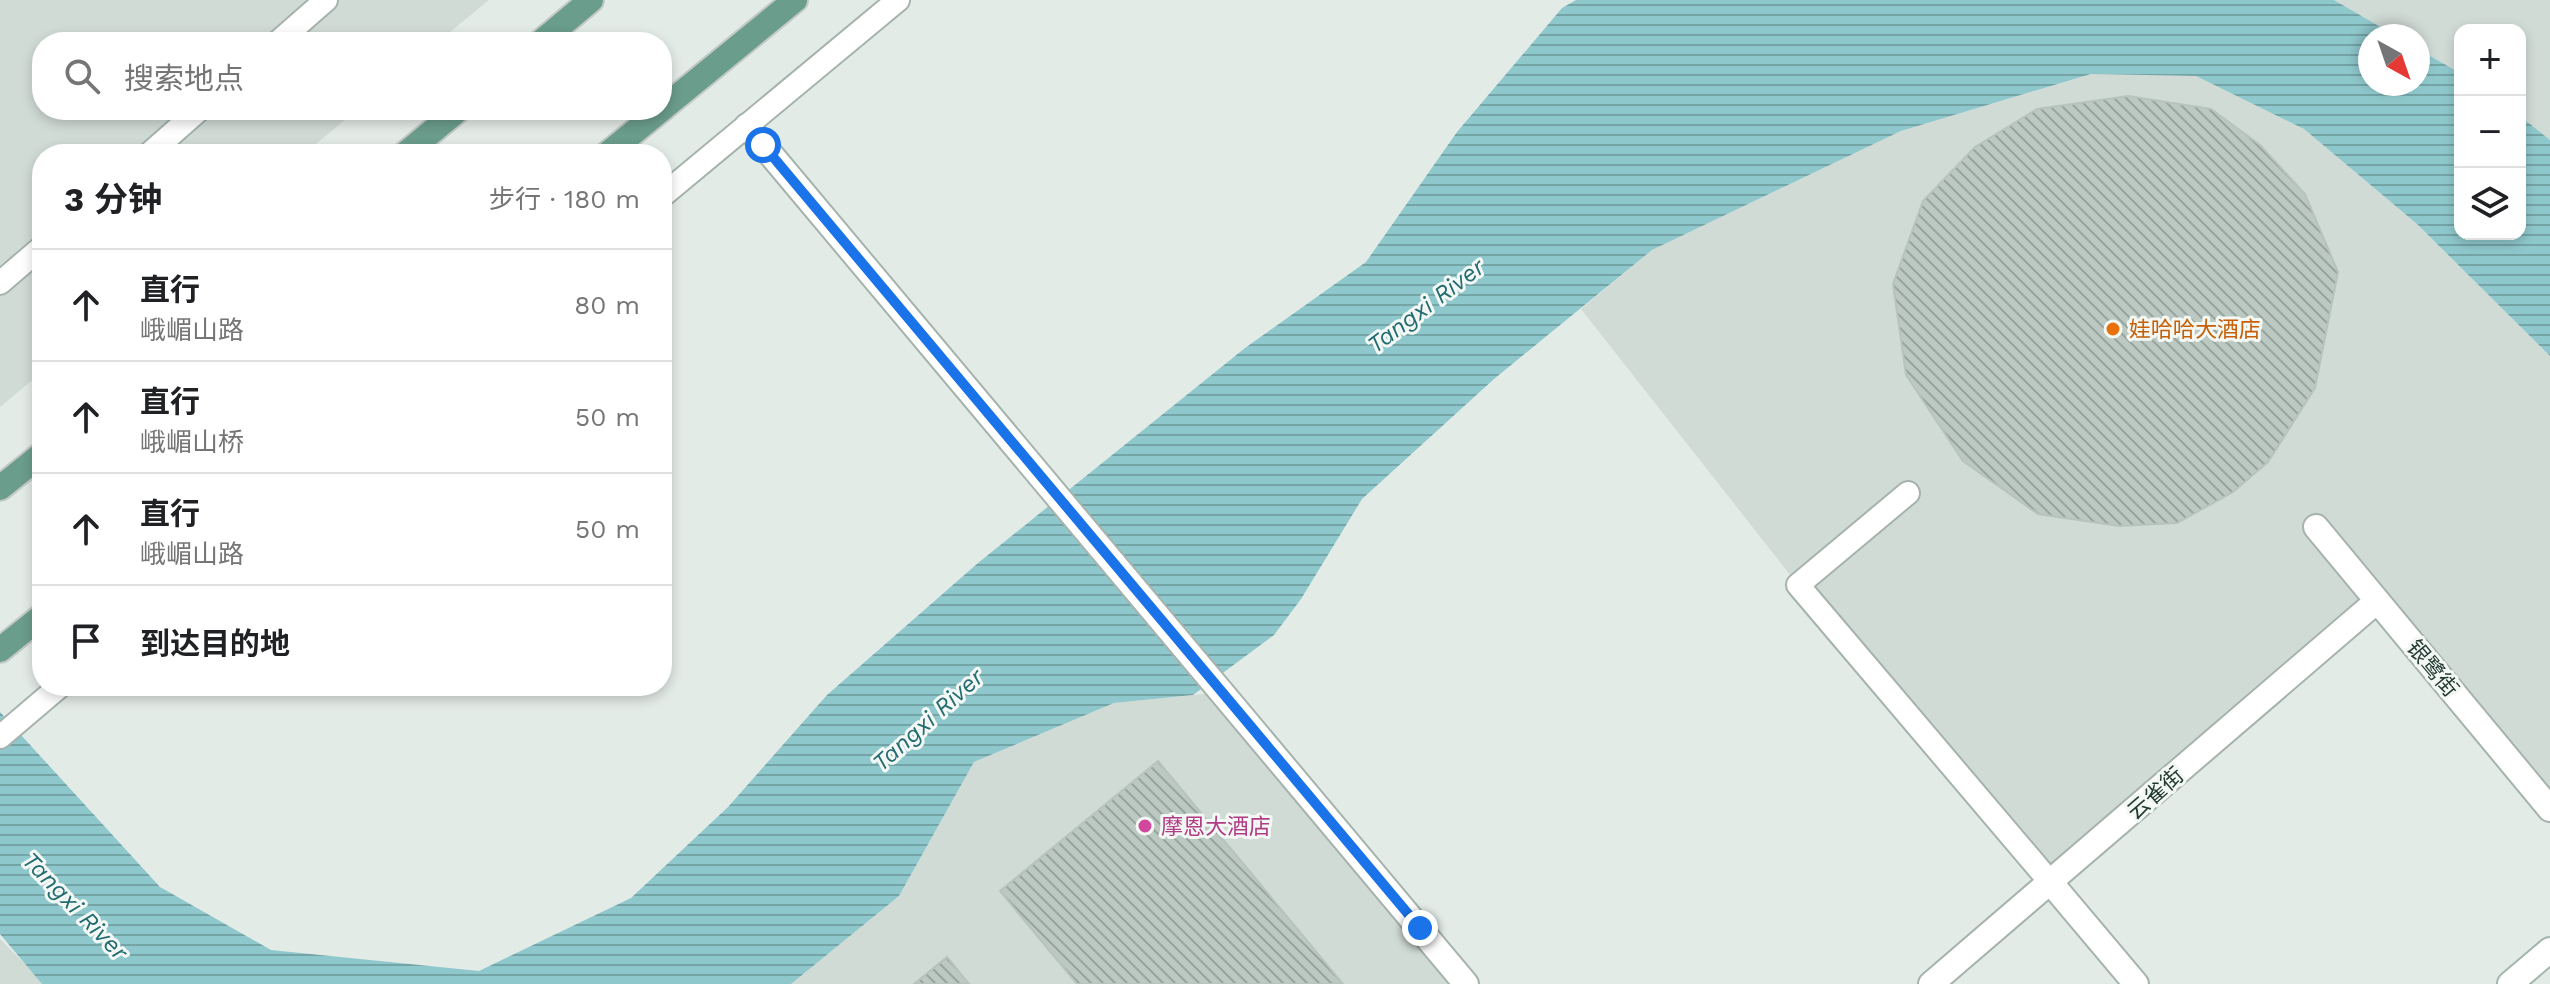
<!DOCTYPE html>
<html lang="zh">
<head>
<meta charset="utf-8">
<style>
  body { margin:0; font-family:"Work Sans","Noto Sans SC",sans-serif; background:#f6f6f6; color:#202124 }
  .controls { position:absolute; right:24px; top:24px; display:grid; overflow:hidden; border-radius:16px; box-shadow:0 4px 12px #0003 }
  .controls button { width:72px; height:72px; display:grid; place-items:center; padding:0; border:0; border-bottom:2px solid #e0e0e0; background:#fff; color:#202124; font:40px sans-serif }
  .compass { position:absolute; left:2358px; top:24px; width:72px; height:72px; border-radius:50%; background:#fff; box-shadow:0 4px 12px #0003; rotate:140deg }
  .stop { position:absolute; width:24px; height:24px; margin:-18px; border:6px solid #1a73e8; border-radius:50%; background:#fff }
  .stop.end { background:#1a73e8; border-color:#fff; box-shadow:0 2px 8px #0008 }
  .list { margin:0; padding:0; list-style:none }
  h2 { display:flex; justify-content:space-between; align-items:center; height:104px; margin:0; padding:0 32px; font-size:34px }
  h2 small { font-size:26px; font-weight:400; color:#757577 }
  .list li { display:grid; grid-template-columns:52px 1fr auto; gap:24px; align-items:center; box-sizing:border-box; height:112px; padding:0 32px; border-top:2px solid #e0e0e0 }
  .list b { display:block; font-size:30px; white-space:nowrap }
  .list p { margin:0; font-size:26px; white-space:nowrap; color:#757577 }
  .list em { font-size:26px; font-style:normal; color:#757577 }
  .icon { flex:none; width:44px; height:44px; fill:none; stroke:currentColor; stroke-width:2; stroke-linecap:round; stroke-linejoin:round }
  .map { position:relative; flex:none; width:2550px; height:984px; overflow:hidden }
  .search { position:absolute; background:#fff; box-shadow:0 4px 12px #0003; left:32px; top:32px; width:640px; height:88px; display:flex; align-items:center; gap:20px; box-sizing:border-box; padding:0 28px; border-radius:32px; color:#757577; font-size:30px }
  .panel { position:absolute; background:#fff; box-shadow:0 4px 12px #0003; left:32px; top:144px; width:640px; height:552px; border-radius:32px }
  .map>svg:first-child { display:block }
  .built { fill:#d1dbd6 }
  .water { fill:url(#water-rules) }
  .building { fill:url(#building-back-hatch); stroke:#b6c4bd; stroke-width:2 }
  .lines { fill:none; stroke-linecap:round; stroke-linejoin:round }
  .lane-casing { stroke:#a6b3ad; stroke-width:26 }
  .street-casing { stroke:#a6b3ad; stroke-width:28 }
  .secondary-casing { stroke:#a2b6ad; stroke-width:28 }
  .primary-casing { stroke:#c2c8c6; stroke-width:28 }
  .lane { stroke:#fff; stroke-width:22 }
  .street { stroke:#fff; stroke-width:24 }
  .secondary { stroke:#fff; stroke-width:24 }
  .primary { stroke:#6b9d8c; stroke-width:24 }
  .route { stroke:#1a73e8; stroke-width:10 }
  .food-dot { fill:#e8710a; stroke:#f3f8f5; stroke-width:3 }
  .hotel-dot { fill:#d1479c; stroke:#f3f8f5; stroke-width:3 }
  .labels { text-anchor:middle; stroke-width:6; stroke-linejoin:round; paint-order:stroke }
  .food-label { font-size:22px; fill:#c56008; stroke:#f3f8f5; text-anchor:start }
  .street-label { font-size:22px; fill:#243b33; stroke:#f3f8f5 }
  .hotel-label { font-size:22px; fill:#b23c85; stroke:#f3f8f5; text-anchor:start }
  .water-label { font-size:24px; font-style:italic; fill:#236c72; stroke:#f3f8f5 }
</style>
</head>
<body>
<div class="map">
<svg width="2550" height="984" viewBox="0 0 2550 984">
  <defs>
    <pattern id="water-rules" width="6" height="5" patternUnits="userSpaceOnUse" patternTransform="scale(2)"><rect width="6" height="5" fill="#8fc8cc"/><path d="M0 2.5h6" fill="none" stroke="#75a4a6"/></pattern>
    <pattern id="building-back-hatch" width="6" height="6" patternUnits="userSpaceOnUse" patternTransform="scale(2)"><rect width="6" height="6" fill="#bbc9c2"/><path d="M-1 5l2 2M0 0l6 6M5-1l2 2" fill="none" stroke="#98a49e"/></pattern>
  </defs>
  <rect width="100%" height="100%" fill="#e3ebe7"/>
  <g class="built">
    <path d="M0,0H489L438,42H42V110H357L304,154H42V372L0,407Z"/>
    <path d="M2334,0H2550V140L2520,116V30H2460V73L2418,49V36H2396Z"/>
    <path d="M2092,74L2196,76L2304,129L2417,224L2550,356V809L2377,601L2051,883L1798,585L1581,309L1652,250L1901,131Z"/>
    <path d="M1224,692L1467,984H791L899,896L974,762L1114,703Z"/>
    <path d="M0,939L28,967L42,984H0Z"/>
  </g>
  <path class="water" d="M1576,0H2334L2396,36H2370V84H2418V49L2460,73V234H2520V116L2550,140V356L2417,224L2304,129L2196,76L2091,74L1901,131L1652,250L1494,379L1362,499L1301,599L1274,635L1193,695L1114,703L974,762L899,896L791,984H42L0,934V712L160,887L271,950L479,971L631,898L728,807L827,695L978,563L1245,348L1366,262L1457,132L1562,8Z"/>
  <g class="building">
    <path d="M2128,96L2211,109L2260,145L2305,194L2338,272L2315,388L2268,462L2233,492L2177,523L2119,526L2038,514L1963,461L1906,375L1893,284L1923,201L1975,147L2037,109Z"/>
    <path d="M1158,761L1343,984H1077L1000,891Z"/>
    <path d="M947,957L969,984H914Z"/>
  </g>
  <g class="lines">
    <g class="lane-casing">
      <g id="lane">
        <path d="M278,42L326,0"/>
        <path d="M149,154L199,110"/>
        <path d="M662,196L898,0"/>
        <path d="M0,283L42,247"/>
        <path d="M1908,493L1798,585L2051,883"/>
        <path d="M0,737L60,686"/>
      </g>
    </g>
    <g class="street-casing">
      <g id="street">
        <path d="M747,126L1466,984"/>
        <path d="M2316,527L2550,809"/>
        <path d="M2051,883L2136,984"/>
        <path d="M1931,984L2377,601"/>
      </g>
    </g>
    <g class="secondary-casing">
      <path id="secondary" d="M2510,984L2550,950"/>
    </g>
    <g class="primary-casing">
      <g id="primary">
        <path d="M541,42L591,0"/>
        <path d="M662,109L795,0"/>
        <path d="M405,154L458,110"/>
        <path d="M607,154L661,110"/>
        <path d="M0,488L42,454"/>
        <path d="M0,650L42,616"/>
      </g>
    </g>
    <use href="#lane" class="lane"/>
    <use href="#street" class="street"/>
    <use href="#secondary" class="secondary"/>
    <use href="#primary" class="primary"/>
  </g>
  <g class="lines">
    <path class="route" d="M763,145L1420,928"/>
  </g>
  <circle class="food-dot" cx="2113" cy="329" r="8"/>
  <circle class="hotel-dot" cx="1145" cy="826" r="8"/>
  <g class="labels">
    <g class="food-label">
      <text x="2129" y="337">娃哈哈大酒店</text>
    </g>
    <g class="street-label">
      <text transform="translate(2433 668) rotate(50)" y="8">银鹭街</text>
      <text transform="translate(2155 793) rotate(-41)" y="8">云雀街</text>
    </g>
    <g class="hotel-label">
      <text x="1161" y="834">摩恩大酒店</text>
    </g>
    <g class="water-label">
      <text transform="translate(1426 306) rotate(-37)" y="8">Tangxi River</text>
      <text transform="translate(928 720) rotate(-42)" y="8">Tangxi River</text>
      <text transform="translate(75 906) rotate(46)" y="8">Tangxi River</text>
    </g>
  </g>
</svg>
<div class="controls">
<button>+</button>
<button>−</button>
<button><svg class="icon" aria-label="layers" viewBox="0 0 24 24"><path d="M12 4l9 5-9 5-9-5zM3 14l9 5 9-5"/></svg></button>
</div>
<svg class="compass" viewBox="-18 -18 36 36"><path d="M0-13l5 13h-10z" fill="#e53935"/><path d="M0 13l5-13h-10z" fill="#757577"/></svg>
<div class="stop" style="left:763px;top:145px"></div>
<div class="stop end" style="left:1420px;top:928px"></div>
<div class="search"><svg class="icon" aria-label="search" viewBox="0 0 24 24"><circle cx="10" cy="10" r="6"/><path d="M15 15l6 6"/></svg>搜索地点</div>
<section class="panel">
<h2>3 分钟<small>步行 · 180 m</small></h2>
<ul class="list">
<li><svg class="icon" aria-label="ahead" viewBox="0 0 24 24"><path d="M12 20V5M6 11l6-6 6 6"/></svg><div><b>直行</b><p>峨嵋山路</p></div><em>80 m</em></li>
<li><svg class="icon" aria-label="ahead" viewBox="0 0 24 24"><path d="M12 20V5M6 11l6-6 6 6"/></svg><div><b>直行</b><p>峨嵋山桥</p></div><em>50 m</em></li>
<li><svg class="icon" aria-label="ahead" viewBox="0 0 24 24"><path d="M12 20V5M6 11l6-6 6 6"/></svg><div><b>直行</b><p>峨嵋山路</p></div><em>50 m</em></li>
<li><svg class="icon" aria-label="arrive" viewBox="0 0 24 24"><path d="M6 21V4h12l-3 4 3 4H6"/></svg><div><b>到达目的地</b></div></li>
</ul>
</section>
</div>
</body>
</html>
